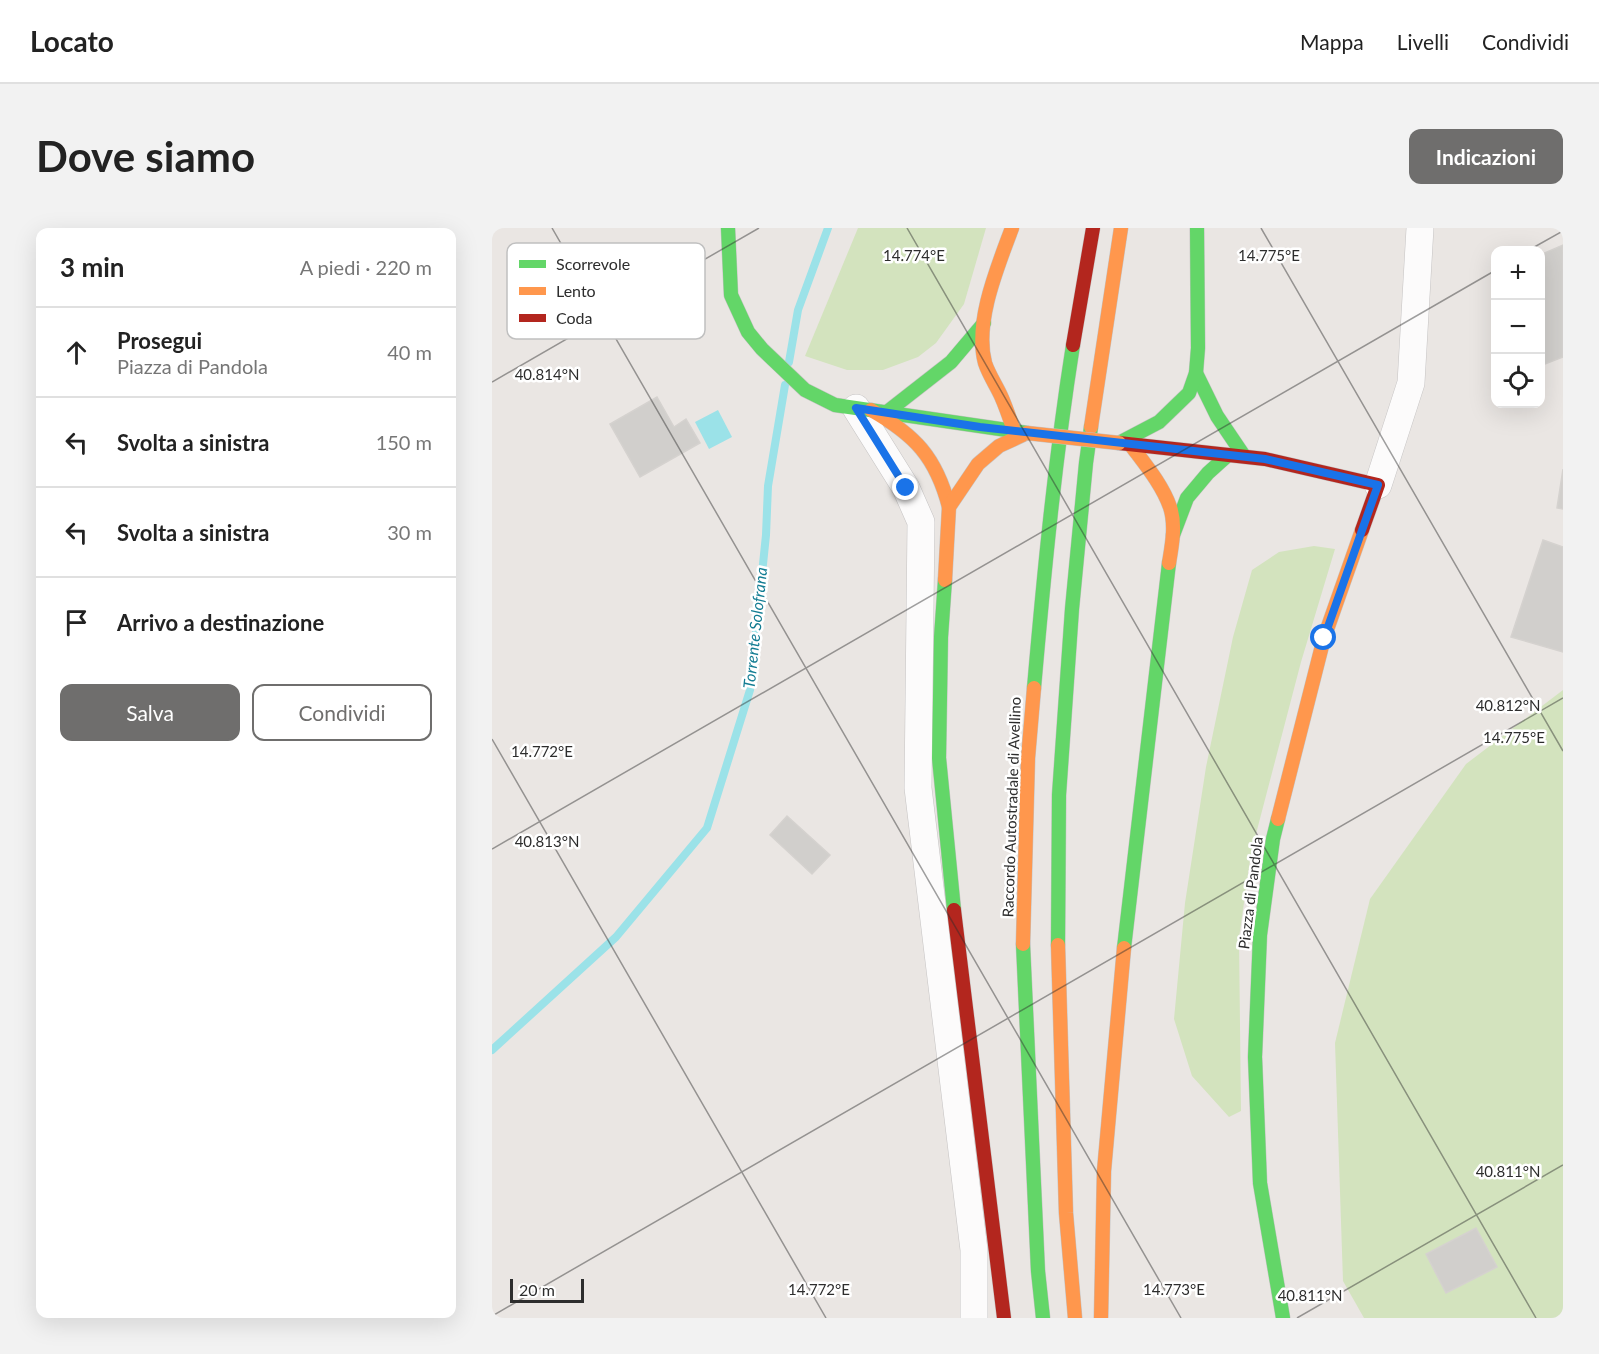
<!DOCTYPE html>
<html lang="it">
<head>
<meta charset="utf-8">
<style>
  body { margin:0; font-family:Lato,sans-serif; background:#f2f2f2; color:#222 }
  .controls { position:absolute; right:18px; top:18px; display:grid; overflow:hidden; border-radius:12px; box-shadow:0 6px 24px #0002 }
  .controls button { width:54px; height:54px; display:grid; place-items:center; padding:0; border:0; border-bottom:2px solid #e0e0e0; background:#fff; color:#222; font:30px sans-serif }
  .scale { position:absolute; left:18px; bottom:15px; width:74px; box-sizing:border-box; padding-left:6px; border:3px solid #2d2d2d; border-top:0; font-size:16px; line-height:21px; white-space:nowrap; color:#2d2d2d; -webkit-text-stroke:4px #fff; paint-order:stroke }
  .stop { position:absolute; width:18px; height:18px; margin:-14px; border:4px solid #1a73e8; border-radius:50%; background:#fff }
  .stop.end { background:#1a73e8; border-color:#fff; box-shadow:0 2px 6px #0008 }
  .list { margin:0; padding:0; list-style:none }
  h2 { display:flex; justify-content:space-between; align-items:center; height:78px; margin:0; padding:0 24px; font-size:26px }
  h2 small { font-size:20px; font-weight:400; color:#767676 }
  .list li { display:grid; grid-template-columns:39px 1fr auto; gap:18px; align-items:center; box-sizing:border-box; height:90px; padding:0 24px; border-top:2px solid #e0e0e0 }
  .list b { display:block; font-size:22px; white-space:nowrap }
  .list p { margin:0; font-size:20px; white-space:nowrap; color:#767676 }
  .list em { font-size:20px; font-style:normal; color:#767676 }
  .actions { display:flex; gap:12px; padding:18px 24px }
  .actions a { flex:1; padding:14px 0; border:2px solid #6f6e6d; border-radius:12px; text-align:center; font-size:21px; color:#6f6e6d }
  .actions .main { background:#6f6e6d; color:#fff }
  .icon { flex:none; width:33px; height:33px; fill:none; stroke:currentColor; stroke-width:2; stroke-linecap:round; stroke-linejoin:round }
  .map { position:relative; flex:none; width:1071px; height:1090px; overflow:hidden; border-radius:12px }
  header { display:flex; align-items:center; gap:36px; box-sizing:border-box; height:84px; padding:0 30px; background:#fff; border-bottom:2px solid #e0e0e0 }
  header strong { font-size:28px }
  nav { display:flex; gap:33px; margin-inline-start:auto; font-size:21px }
  .intro { display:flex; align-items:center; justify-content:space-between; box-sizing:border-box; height:144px; padding:0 36px }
  h1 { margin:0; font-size:42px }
  .button { padding:15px 27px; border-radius:12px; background:#6f6e6d; color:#fff; font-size:21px; font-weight:700 }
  main { display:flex; gap:36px; padding:0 36px }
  aside { flex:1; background:#fff; border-radius:12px; box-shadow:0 6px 24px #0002 }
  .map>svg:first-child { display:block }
  .green { fill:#d3e3be }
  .water { fill:#9be2e8 }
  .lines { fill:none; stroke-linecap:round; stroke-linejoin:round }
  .stream { stroke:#9be2e8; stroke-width:8 }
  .building { fill:#d1cfcc; stroke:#d5d2cf; stroke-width:1.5 }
  .street-casing { stroke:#c5c3c3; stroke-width:28 }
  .fast-casing { stroke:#c5c3c3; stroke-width:15 }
  .slow-casing { stroke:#c5c3c3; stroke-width:15 }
  .jam-casing { stroke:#c5c3c3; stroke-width:15 }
  .street { stroke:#fcfbfb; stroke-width:27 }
  .fast { stroke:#63d668; stroke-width:14 }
  .slow { stroke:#ff974d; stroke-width:14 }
  .jam { stroke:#b3261e; stroke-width:14 }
  .slow-bridge-casing { stroke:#c5c3c3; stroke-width:15; stroke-linecap:butt }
  .slow-bridge { stroke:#ff974d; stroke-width:14 }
  .route { stroke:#1a73e8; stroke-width:8 }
  .ticks { fill:none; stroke:#2d2d2d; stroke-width:1.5; stroke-opacity:0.45 }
  .labels { text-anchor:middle; stroke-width:5; stroke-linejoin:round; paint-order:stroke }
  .street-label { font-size:15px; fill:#2d2d2d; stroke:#fff }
  .water-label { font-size:16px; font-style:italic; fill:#147d93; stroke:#fff }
  .key { fill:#fff; stroke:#c0c0c0; stroke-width:1.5 }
  .key-label { font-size:16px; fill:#2d2d2d }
  .ticks-label { font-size:15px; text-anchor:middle; fill:#2d2d2d; stroke:#fff; stroke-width:5; stroke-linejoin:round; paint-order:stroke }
</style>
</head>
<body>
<header>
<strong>Locato</strong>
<nav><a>Mappa</a><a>Livelli</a><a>Condividi</a></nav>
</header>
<div class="intro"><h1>Dove siamo</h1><a class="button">Indicazioni</a></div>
<main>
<aside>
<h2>3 min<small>A piedi · 220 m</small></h2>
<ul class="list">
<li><svg class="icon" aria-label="ahead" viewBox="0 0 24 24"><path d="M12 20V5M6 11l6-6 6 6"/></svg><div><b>Prosegui</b><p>Piazza di Pandola</p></div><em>40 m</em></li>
<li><svg class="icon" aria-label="left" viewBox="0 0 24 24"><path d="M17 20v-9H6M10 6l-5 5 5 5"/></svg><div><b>Svolta a sinistra</b></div><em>150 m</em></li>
<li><svg class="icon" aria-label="left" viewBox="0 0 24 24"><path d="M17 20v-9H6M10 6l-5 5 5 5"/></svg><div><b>Svolta a sinistra</b></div><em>30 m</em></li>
<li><svg class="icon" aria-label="arrive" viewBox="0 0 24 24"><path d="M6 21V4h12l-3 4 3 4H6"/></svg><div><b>Arrivo a destinazione</b></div></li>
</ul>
<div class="actions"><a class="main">Salva</a><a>Condividi</a></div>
</aside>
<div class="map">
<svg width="1071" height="1090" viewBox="0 0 1071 1090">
  <rect width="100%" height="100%" fill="#eae6e3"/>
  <g class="green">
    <path d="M366,0H494L472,76L444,115L426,129L391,142H355L313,128Z"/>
    <path d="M822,318L843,321L809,434L759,625L747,710L749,883L737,889L700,848L682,791L693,675L714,539L741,409L760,342L787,324Z"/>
    <path d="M1071,462V1090H872L851,1053L843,815L878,671L974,536Z"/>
  </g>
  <path class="water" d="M226,182L240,209L217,221L203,194Z"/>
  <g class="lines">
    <g class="stream">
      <path d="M297,134L306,82L336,0"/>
      <path d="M0,822L124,709L215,600L258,462L274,307L276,258L293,157"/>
    </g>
  </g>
  <g class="building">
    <path d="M1071,17V129L1048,138V27Z"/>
    <path d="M165,169L182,199L194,191L208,215L148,249L118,196Z"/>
    <path d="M1071,241V281L1065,280Z"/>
    <path d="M1051,312L1071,319V424L1019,409Z"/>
    <path d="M295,588L338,627L320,646L278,607Z"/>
    <path d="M984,1000L1005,1039L954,1065L934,1026Z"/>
  </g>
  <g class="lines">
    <g class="street-casing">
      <g id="street">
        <path d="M364,180L414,260L429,294L426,560L482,1022V1090"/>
        <path d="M886,257L919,155L928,0"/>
      </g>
    </g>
    <g class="fast-casing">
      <g id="fast">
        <path d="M236,0L239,67L256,104L270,121L313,162L343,177L535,205"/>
        <path d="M704,145L725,188L752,228"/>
        <path d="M395,184L459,134L492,95"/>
        <path d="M627,215L667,194L697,165L704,145L706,120L705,0"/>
        <path d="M681,307L695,270L716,245L736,227"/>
        <path d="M453,352L449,409L447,530L462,682"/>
        <path d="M542,460C552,345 563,231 581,117"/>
        <path d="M786,591L781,611L768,707L763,829L768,955L791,1090"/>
        <path d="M531,716L546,1043L551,1090"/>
        <path d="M566,717L567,567L580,381L594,235L599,199"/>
        <path d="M632,720L677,335"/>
      </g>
    </g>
    <g class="slow-casing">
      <g id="slow">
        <path d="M520,0C506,38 482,94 493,135C497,147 504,157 509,168C514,179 518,191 522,203"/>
        <path d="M379,182C423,207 444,229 457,279"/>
        <path d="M599,199L629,0"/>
        <path d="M638,216C652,235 670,256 678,279C684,297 680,317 677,335"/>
        <path d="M453,352L457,279L486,236L507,218L535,205"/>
        <path d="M786,591L832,410L870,302"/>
        <path d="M531,716L536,530L542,460"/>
        <path d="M566,717L574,985L583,1090"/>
        <path d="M609,1090L612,943L632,720"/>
      </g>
    </g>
    <g class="jam-casing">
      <g id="jam">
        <path d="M581,117L601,0"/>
        <path d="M627,215L773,231L886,257L870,302"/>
        <path d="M462,682L512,1090"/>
      </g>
    </g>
    <use href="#street" class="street"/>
    <use href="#fast" class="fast"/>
    <use href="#slow" class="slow"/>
    <use href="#jam" class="jam"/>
    <g class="slow-bridge-casing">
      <path id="slow-bridge" d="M535,205L627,215"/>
    </g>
    <use href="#slow-bridge" class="slow-bridge"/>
  </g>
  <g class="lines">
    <path class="route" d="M414,260L364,180L488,199L773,231L886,257L832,410"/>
  </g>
  <path class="ticks" d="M60,0L689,1090M415,0L1044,1090M769,0L1071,523M1037,22L1071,3M0,154L267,0M0,511L334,1090M0,621L1004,42M0,1088L1071,470M805,1090L1071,937"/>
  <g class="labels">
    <g class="street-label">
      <text transform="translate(520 579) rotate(-88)" y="5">Raccordo Autostradale di Avellino</text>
      <text transform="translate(759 665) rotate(-83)" y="5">Piazza di Pandola</text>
    </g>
    <g class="water-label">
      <text transform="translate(263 400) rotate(-84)" y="6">Torrente Solofrana</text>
    </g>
  </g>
  <rect x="15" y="15" width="198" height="96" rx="9" class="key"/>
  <rect x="27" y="32" width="27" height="8" fill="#63d668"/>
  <rect x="27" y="59" width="27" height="8" fill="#ff974d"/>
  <rect x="27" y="86" width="27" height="8" fill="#b3261e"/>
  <g class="key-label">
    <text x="64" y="42">Scorrevole</text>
    <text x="64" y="69">Lento</text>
    <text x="64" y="96">Coda</text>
  </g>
  <g class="ticks-label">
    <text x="422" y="33">14.774°E</text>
    <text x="777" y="33">14.775°E</text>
    <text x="55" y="152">40.814°N</text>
    <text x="1016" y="483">40.812°N</text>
    <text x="1022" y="515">14.775°E</text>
    <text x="50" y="529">14.772°E</text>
    <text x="55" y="619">40.813°N</text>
    <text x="1016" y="949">40.811°N</text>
    <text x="327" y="1067">14.772°E</text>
    <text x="682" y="1067">14.773°E</text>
    <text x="818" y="1073">40.811°N</text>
  </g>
</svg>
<div class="controls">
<button>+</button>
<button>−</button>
<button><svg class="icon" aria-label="locate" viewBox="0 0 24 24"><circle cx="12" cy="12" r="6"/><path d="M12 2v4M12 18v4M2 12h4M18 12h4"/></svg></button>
</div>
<div class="scale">20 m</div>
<div class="stop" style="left:832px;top:410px"></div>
<div class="stop end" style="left:414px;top:260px"></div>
</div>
</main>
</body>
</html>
